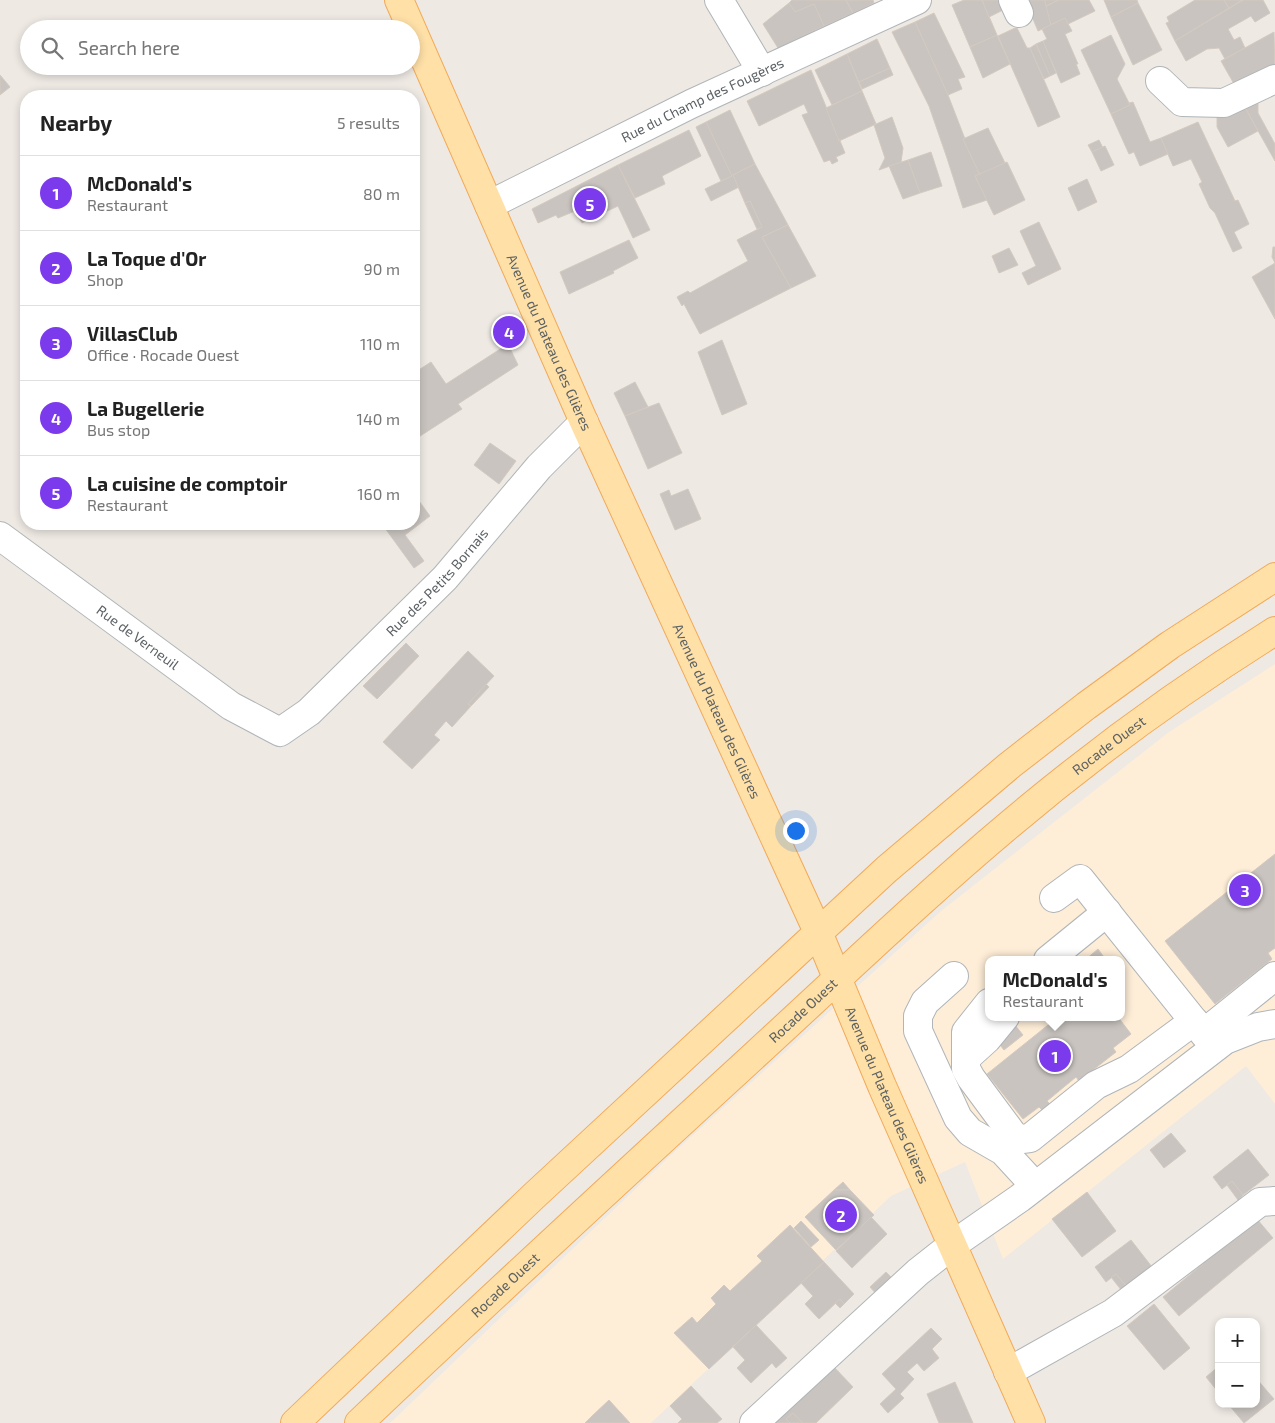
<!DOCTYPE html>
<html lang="en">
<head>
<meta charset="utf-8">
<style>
  body { margin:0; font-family:"Exo 2",sans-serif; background:#f2f2f2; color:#222 }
  .controls { position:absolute; right:15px; bottom:15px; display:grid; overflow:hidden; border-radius:10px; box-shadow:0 2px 8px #0003 }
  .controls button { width:45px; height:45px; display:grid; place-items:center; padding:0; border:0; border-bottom:1px solid #e0e0e0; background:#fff; color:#222; font:25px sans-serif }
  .you { position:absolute; left:795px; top:830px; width:18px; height:18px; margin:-12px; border:4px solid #fff; border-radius:50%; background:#1a73e8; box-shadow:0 0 0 8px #1a73e833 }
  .badge { display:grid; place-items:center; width:32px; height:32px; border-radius:50%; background:#7c3aed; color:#fff; font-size:16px; font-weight:700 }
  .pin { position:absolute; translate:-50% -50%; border:2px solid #fff; box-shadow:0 1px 5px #0006 }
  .popup { position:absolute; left:985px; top:956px; width:140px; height:65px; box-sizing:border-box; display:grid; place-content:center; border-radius:10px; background:#fff; filter:drop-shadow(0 1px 4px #0005); font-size:16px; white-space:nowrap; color:#767676 }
  .popup b { font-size:19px; color:#222 }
  .popup::after { content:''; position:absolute; left:50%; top:100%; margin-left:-10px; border:10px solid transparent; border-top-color:#fff }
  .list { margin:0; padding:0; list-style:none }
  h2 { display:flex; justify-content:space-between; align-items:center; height:65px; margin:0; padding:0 20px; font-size:21px }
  h2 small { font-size:16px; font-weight:400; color:#767676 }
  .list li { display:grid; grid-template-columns:32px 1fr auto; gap:15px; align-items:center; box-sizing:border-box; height:75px; padding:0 20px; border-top:1px solid #e0e0e0 }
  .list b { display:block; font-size:19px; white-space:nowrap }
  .list p { margin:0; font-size:16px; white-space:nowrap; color:#767676 }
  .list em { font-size:16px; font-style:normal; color:#767676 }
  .icon { flex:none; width:28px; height:28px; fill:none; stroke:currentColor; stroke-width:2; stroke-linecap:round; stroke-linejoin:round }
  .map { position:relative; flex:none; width:1275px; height:1423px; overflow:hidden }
  .search { position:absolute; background:#fff; box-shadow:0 2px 8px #0003; left:20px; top:20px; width:400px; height:55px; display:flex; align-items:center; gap:12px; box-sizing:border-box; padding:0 18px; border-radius:28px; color:#767676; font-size:19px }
  .panel { position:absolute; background:#fff; box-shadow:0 2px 8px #0003; left:20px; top:90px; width:400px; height:440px; border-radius:20px }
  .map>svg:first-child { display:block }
  .commercial { fill:#feeed8; fill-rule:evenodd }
  .building { fill:#c9c4bf; stroke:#d3cac1 }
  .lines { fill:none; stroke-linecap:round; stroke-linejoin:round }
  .minor-casing { stroke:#b0b5b8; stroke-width:30 }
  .major-casing { stroke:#f2a958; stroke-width:30 }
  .minor { stroke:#fff; stroke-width:28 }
  .major { stroke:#ffe0a7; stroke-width:28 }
  .labels { text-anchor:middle; stroke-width:4.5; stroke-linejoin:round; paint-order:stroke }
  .street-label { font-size:14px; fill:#5b6164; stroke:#fff }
</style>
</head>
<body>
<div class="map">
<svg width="1275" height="1423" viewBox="0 0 1275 1423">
  <rect width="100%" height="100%" fill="#eee9e3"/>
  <path class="commercial" d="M1275,664V1104L1246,1066L1003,1259L965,1162L891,1196L651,1423H390L671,1155L941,911L1169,732ZM989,960H1121V1017H989Z"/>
  <g class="building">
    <path d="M792,0H846L853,13L824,26L814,4L795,12L789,3Z"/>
    <path d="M846,0H873L874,3L853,13Z"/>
    <path d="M964,0H982L997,35L970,47L952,5Z"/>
    <path d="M982,0H998L1003,10L989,17Z"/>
    <path d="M1025,0H1045L1051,25L1038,31Z"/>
    <path d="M1045,0H1059L1046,6Z"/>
    <path d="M1059,0H1089L1095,11L1068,24L1065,18L1051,25L1046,6Z"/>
    <path d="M1104,0H1137L1138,3L1111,17Z"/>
    <path d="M1195,0H1224L1229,8L1175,41L1166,23L1169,22L1167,17Z"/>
    <path d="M1224,0H1241V1L1229,8Z"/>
    <path d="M1243,0H1263L1270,13L1255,22L1251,16L1228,29L1234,40L1240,37L1245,48L1225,59L1219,48L1207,49L1186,61L1175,41Z"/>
    <path d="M789,3L795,12L814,4L824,26L778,48L763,24Z"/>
    <path d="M1138,3L1162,50L1133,65L1111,17Z"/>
    <path d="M934,13L965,77L958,79L962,89L948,95L915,22Z"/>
    <path d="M1065,18L1072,31L1065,34L1078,64H1076L1080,74L1061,83L1043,41L1047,39L1042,29Z"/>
    <path d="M915,22L948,95L965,139H963L980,175L975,176L987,200L963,208L947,158L929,106L892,32Z"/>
    <path d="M1015,28H1017L1027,48H1030L1060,117L1038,127L998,36Z"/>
    <path d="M1274,32L1275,71L1238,91L1221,61Z"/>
    <path d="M997,35L1010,64L983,78L970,47Z"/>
    <path d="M1111,35L1125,64L1117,79L1130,105L1111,114L1081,50Z"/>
    <path d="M877,39L890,68L859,82L847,54Z"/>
    <path d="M1043,41L1056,73L1050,76L1036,44Z"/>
    <path d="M1036,44L1050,76L1044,79L1030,48Z"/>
    <path d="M847,54L862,91L832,105L815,70Z"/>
    <path d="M890,68L893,75L862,89L859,82Z"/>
    <path d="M811,70L845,153L836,157L838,161L832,164L830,160L824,162L802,115L808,113L804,104L759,126L747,101Z"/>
    <path d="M0,75L10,87L0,95Z"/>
    <path d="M862,91L876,124L839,141L826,108Z"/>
    <path d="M1258,99V113L1275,144V161L1243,104Z"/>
    <path d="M1133,102L1150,142L1161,138L1168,154L1140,166L1134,152L1129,154L1111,114L1130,105L1129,103Z"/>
    <path d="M1243,104L1258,131L1228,147L1217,127V115Z"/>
    <path d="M730,110L755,164L733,175L739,187L711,201L705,189L732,176L706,122Z"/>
    <path d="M892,117L903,148L901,162L879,170L885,158L874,125Z"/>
    <path d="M706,122L732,176L721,181L696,127Z"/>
    <path d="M1198,122L1235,201L1238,200L1249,224L1234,232L1242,248L1233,252L1215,213L1210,208L1199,184L1202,182L1191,159L1173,166L1161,138Z"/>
    <path d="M988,128L1005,163L980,175L963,139Z"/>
    <path d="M689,130L701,156L662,176L665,184L635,198L618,165Z"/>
    <path d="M1099,140L1103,148L1092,152L1088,145Z"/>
    <path d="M1105,146L1114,165L1101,171L1092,152Z"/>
    <path d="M931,152L942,186L920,193L908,160Z"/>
    <path d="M908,160L920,193L903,199L889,166Z"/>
    <path d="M1007,162L1025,200L994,215L975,176Z"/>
    <path d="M755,164L788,225L762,237L791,288L700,334L684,304L682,306L677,297L688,291L690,293L748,261L737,240L762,227L750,201L745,203L733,175Z"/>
    <path d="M618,165L650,230L633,238L618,206L582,223L575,211L558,218L556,215L538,223L532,209Z"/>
    <path d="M1087,179L1097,202L1078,211L1068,188Z"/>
    <path d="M750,201L762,227L757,229L745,203Z"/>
    <path d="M1039,222L1061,269L1028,285L1022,273L1036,266L1020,231Z"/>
    <path d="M788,225L816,276L791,288L762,237Z"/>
    <path d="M629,240L638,258L613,271L614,273L569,294L560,272Z"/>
    <path d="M1273,247H1275V319L1252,277L1275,263L1272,257Z"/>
    <path d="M1009,248L1018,265L999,273L992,256Z"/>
    <path d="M722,340L747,404L722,415L698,352Z"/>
    <path d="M508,344L518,365L458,404L462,409L414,440V373L431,362L446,384Z"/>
    <path d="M635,382L648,407L625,416L614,393Z"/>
    <path d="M659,403L682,453L648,469L625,416Z"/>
    <path d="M490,443L516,461L499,484L474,465Z"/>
    <path d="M688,489L701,519L675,530L660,494L669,490L671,496Z"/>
    <path d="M414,494L430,516L405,535L424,561L414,568L382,524H414Z"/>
    <path d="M406,643L419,656L377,699L363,686Z"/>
    <path d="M468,651L494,676L468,704L471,706L452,727L446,721L434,735L440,740L412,769L383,742Z"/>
    <path d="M486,684L489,687L471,706L468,704Z"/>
    <path d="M1275,854V948L1268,953L1272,959L1215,1004L1165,941Z"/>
    <path d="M1098,949L1106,960H1085Z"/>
    <path d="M1058,1017H1118L1131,1034L1113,1048L1116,1052L1079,1081L1076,1077L1047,1101L1050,1104L1042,1110L1039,1107L1023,1119L987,1074Z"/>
    <path d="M1015,1025L1023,1035L1004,1050L997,1041Z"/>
    <path d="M1171,1133L1186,1151L1164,1168L1150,1150Z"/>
    <path d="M1248,1149L1269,1175L1243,1195L1232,1181L1222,1189L1213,1177Z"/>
    <path d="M1232,1181L1243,1195L1238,1200L1227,1185Z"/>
    <path d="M843,1182L850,1190H834Z"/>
    <path d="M834,1190H850L874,1215L836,1250L805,1217Z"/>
    <path d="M1087,1192L1116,1231L1082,1257L1052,1219Z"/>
    <path d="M871,1217L887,1234L852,1268L836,1251Z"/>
    <path d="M1257,1219L1273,1238L1179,1316L1163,1297Z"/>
    <path d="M801,1221L819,1240L811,1247L794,1228Z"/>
    <path d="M790,1225L824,1262L709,1369L674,1333L692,1317L697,1323L716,1304L711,1298L724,1285L730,1291L762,1261L757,1256Z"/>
    <path d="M1131,1240L1152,1267L1127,1287L1116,1274L1106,1282L1095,1267Z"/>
    <path d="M824,1262L854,1294L844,1304L840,1299L819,1319L805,1304L813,1296L801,1283Z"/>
    <path d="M886,1272L895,1281L878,1296L870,1287Z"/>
    <path d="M1116,1274L1127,1287L1122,1291L1111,1277Z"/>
    <path d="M840,1299L844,1304L840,1308L835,1303Z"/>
    <path d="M1154,1304L1190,1348L1164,1370L1127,1326Z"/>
    <path d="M756,1325L787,1358L776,1368L772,1363L751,1383L737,1368L745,1360L733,1347Z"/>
    <path d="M931,1328L942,1339L932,1349L939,1358L924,1371L917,1363L907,1372L914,1379L900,1394L904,1398L888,1413L880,1404L896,1389L882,1374Z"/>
    <path d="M833,1366L853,1387L816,1423H803L793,1413L786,1419L790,1423H773Z"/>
    <path d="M1219,1366V1393L1206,1377Z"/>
    <path d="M1256,1378L1274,1399L1244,1423L1228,1404H1256Z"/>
    <path d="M955,1382L973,1423H939L927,1394Z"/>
    <path d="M691,1386L722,1419L717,1423H678L682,1419L670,1406Z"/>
    <path d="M609,1400L630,1423H585L592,1416Z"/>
    <path d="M793,1413L803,1423H790L786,1419Z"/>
  </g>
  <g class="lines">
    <g class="minor-casing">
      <g id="minor">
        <path d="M719,0L762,72"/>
        <path d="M1013,0L1019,13"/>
        <path d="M1160,81L1182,102L1224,103L1275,79"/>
        <path id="s1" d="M489,205L691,104L917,0"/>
        <path id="s2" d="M0,536L231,706L280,732L309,712L445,578L539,467L584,422"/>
        <path d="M1054,898L1080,879L1205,1035"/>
        <path d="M1048,960L1107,912"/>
        <path d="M954,976L925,1002L918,1016V1031L958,1118L970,1132L1003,1151L1026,1176L1032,1188"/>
        <path d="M989,1003L966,1032V1069L971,1078L1014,1136L1022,1139L1030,1138L1096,1085L1129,1069L1194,1021"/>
        <path d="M1204,1033L1275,976"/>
        <path d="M966,1058L987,1039L1005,1017"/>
        <path d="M1008,1372L1113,1313L1260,1202L1275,1201"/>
        <path d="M754,1423L918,1272L951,1246L1020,1198L1225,1040L1258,1027L1275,1024"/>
      </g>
    </g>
    <g class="major-casing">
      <g id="major">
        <path id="s3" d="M399,0L584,422L818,932L882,1086L1031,1423"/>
        <path d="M295,1423L536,1194L887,869L1010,765L1086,706L1170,645L1275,577"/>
        <path id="s4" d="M359,1423C490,1298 623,1176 756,1054C840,977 922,898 1009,825C1093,754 1182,689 1275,631"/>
      </g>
    </g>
    <use href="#minor" class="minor"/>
    <use href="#major" class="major"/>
  </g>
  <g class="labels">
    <g class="street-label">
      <text dy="5" stroke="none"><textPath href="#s1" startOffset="238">Rue du Champ des Fougères</textPath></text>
      <text dy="5" stroke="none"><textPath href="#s3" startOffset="374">Avenue du Plateau des Glières</textPath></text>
      <text dy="5" stroke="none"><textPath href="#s2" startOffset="560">Rue des Petits Bornais</textPath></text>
      <text dy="5" stroke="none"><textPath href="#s2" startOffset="171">Rue de Verneuil</textPath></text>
      <text dy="5" stroke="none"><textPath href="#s3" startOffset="779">Avenue du Plateau des Glières</textPath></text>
      <text dy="5" stroke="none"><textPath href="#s4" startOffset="1011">Rocade Ouest</textPath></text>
      <text dy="5" stroke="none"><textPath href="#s4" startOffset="606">Rocade Ouest</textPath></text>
      <text dy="5" stroke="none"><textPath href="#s3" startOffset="1199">Avenue du Plateau des Glières</textPath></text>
      <text dy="5" stroke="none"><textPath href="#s4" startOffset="201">Rocade Ouest</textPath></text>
    </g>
  </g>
</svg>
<div class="controls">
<button>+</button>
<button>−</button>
</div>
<div class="you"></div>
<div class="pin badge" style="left:1055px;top:1056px">1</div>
<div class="popup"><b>McDonald's</b>Restaurant</div>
<div class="pin badge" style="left:841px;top:1215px">2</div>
<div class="pin badge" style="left:1245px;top:890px">3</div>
<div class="pin badge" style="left:509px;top:332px">4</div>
<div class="pin badge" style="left:590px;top:204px">5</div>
<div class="search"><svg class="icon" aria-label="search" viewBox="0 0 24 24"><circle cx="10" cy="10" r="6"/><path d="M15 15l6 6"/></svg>Search here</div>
<section class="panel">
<h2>Nearby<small>5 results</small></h2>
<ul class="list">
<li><span class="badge">1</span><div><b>McDonald's</b><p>Restaurant</p></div><em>80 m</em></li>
<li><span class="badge">2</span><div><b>La Toque d'Or</b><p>Shop</p></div><em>90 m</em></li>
<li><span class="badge">3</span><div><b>VillasClub</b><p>Office · Rocade Ouest</p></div><em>110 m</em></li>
<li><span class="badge">4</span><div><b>La Bugellerie</b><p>Bus stop</p></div><em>140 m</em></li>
<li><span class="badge">5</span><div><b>La cuisine de comptoir</b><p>Restaurant</p></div><em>160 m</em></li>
</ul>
</section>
</div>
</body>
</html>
